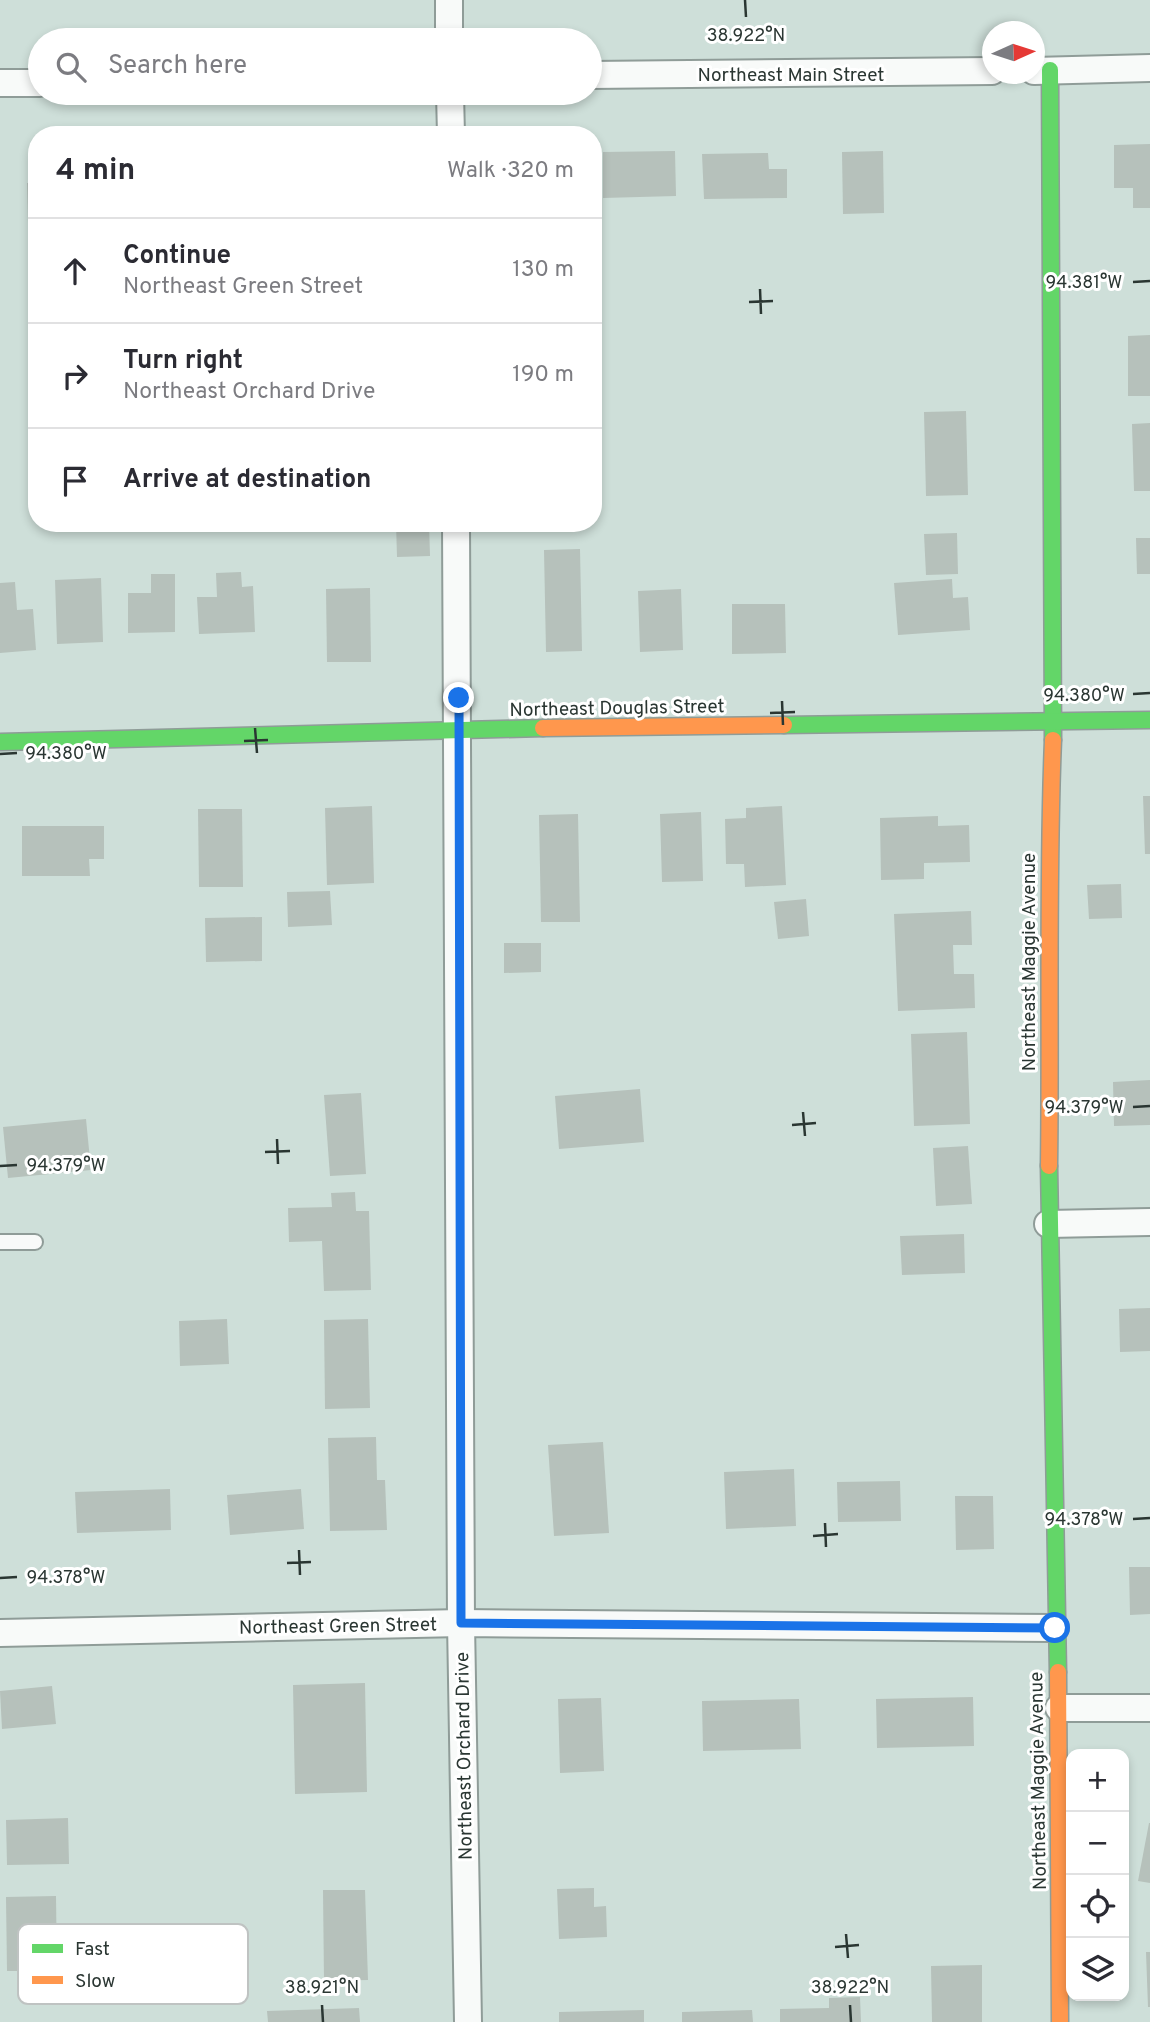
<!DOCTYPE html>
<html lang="en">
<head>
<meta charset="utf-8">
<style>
  body { margin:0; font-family:Overpass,sans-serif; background:#f7f7f7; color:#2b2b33 }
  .controls { position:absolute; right:21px; bottom:21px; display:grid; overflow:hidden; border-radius:14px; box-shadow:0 4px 10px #0003 }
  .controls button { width:63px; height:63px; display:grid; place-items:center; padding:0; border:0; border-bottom:2px solid #e1e1e2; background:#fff; color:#2b2b33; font:35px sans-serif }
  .compass { position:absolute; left:982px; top:21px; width:63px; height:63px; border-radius:50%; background:#fff; box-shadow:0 4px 10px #0003; rotate:87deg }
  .stop { position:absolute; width:21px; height:21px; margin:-16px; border:5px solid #1a73e8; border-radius:50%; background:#fff }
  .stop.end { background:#1a73e8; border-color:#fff; box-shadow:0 2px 7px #0008 }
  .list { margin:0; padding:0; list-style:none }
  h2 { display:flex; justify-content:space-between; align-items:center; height:91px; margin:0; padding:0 28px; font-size:30px }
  h2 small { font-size:23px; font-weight:400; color:#7c7c81 }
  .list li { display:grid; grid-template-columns:46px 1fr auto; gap:21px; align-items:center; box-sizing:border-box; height:105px; padding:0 28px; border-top:2px solid #e1e1e2 }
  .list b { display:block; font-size:26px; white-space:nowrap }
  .list p { margin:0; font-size:23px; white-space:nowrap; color:#7c7c81 }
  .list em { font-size:23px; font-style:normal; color:#7c7c81 }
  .icon { flex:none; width:38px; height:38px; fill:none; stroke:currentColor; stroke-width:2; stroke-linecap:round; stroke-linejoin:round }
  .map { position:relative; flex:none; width:1150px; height:2022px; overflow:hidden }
  .search { position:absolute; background:#fff; box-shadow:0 4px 10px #0003; left:28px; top:28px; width:574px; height:77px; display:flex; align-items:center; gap:18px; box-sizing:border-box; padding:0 24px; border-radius:38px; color:#7c7c81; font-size:26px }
  .panel { position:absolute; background:#fff; box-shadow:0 4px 10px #0003; left:28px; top:126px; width:574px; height:406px; border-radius:28px }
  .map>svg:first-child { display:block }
  .building { fill:#b6c1bb }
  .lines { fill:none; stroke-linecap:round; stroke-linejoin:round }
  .lane-casing { stroke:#8f9c98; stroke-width:18 }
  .street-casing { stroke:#8f9c98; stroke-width:30 }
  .fast-casing { stroke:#8f9c98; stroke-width:19 }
  .slow-casing { stroke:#8f9c98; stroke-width:19 }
  .lane { stroke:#f8faf9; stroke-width:14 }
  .street { stroke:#f8faf9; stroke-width:26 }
  .fast { stroke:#63d668; stroke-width:16 }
  .slow { stroke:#ff974d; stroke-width:16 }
  .route { stroke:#1a73e8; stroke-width:9 }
  .ticks { fill:none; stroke:#2a3632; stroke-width:2.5 }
  .labels { text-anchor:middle; stroke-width:6; stroke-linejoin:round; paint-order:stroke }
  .street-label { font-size:19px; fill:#2a3632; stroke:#fff }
  .key { fill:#fff; stroke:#bfc3c2; stroke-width:2 }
  .key-label { font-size:19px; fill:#2a3632 }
  .ticks-label { font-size:18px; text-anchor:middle; fill:#2a3632; stroke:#fff; stroke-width:6; stroke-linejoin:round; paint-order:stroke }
</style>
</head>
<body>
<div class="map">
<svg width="1150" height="2022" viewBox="0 0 1150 2022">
  <rect width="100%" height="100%" fill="#cedfd9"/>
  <g class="building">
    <path d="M1150,144V208H1133V188H1114V145Z"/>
    <path d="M675,151L676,196L603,198V152Z"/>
    <path d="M883,151L884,213L843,214L842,152Z"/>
    <path d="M768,153L769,169H787V198L704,199L702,154Z"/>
    <path d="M27,183H37V224H28Z"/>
    <path d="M1150,335V396H1128V336Z"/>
    <path d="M966,411L968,495L926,496L924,412Z"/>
    <path d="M1150,423V491H1134L1132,424Z"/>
    <path d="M396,523H429L430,556L397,557Z"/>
    <path d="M957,533L958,574L926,575L924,534Z"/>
    <path d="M1136,538H1150V574H1137Z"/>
    <path d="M580,549L582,651L546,652L544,550Z"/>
    <path d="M241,572L242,587L253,586L255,632L199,634L197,597H217L216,573Z"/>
    <path d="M151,574H175V632L128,633V593H151Z"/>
    <path d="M101,578L103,642L57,644L55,580Z"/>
    <path d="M952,579L953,598L968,597L970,630L898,635L894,583Z"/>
    <path d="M15,582L17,610L33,609L36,650L0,653V583Z"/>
    <path d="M370,588L371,662H327L326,589Z"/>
    <path d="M681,589L683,650L640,652L638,591Z"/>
    <path d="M732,604H785L786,653L732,654Z"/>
    <path d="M1143,796H1150V854H1145Z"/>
    <path d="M372,806L374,883L327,885L325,808Z"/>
    <path d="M782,806L786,885L745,887L744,864H726L725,819L746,818V808Z"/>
    <path d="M198,809H242L243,887H199Z"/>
    <path d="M701,812L703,881L662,882L660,814Z"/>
    <path d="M578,814L580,922H541L539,815Z"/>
    <path d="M938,816V826L969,825L970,862L924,863V879L881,880L880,818Z"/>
    <path d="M22,826H104V859H89L90,876H22Z"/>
    <path d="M1121,884L1122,918L1089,919L1087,885Z"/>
    <path d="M330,891L332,925L288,927L287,892Z"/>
    <path d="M806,899L809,936L778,939L774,902Z"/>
    <path d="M971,911L972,945H953L954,974H974L975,1008L898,1011L894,914Z"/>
    <path d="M262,917V961L206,962L205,918Z"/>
    <path d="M504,943H541V972L504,973Z"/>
    <path d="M967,1032L970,1124L914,1126L911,1034Z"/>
    <path d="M1150,1080V1125L1114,1126L1113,1082Z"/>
    <path d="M640,1089L644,1142L559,1149L555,1096Z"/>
    <path d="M361,1093L366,1174L330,1176L324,1095Z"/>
    <path d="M86,1119L91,1170L8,1178L3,1127Z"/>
    <path d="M968,1146L972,1204L936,1206L933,1148Z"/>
    <path d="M355,1192L356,1211H369L371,1290L324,1291L322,1241L289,1242L288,1208L332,1207L331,1193Z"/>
    <path d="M964,1234L965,1273L902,1275L900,1236Z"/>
    <path d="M1150,1308V1351L1120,1352L1119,1309Z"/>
    <path d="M227,1319L229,1364L180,1366L179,1321Z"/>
    <path d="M368,1319L370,1408L325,1409L324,1320Z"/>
    <path d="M376,1437L377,1480H385L387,1530L330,1531L328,1438Z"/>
    <path d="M603,1442L609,1533L554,1536L548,1445Z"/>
    <path d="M794,1469L796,1526L726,1529L724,1472Z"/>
    <path d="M900,1481L901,1521L838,1522L837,1482Z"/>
    <path d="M170,1489L171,1530L77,1533L75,1492Z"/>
    <path d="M301,1489L304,1529L230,1535L227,1495Z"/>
    <path d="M955,1496H993L994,1549L956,1550Z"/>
    <path d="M1129,1567H1150V1614L1130,1615Z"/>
    <path d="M365,1683L367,1792L295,1794L293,1685Z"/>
    <path d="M52,1686L56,1724L2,1729L0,1691Z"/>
    <path d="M973,1697L974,1746L877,1748L876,1699Z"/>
    <path d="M601,1698L604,1771L560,1773L558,1699Z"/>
    <path d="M799,1699L801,1749L703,1751L702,1701Z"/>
    <path d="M68,1818L69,1864L7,1865L6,1820Z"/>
    <path d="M1149,1823H1150V1883L1138,1881Z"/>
    <path d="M594,1888V1907L606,1906L607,1937L559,1939L557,1889Z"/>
    <path d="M323,1890H365L368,1980L324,1981Z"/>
    <path d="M56,1896L57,1971H7L6,1897Z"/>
    <path d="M1146,1952H1150V2007H1148Z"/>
    <path d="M982,1965V2022H932L931,1966Z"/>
    <path d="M860,1997L861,2022H780V2009L829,2008V1998Z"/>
    <path d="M359,2008L360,2022H268L267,2011Z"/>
    <path d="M644,2010V2022H559V2012Z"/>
    <path d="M752,2010L753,2022H682V2012Z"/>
  </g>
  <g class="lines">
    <g class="lane-casing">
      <path id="lane" d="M0,1242H35"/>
    </g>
    <g class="street-casing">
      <g id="street">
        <path d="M449,0V40"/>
        <path d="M1034,71L1150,68"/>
        <path d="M590,75L992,71"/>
        <path d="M0,83H40"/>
        <path d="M450,93L451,135"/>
        <path d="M456,523L461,1623L468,2022"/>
        <path d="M1048,1224L1150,1222"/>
        <path d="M0,1633L461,1623L1055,1628"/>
        <path d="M1059,1708H1150"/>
      </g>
    </g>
    <g class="fast-casing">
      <g id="fast">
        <path d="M1050,70L1053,740"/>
        <path d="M784,725L1150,720"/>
        <path d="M0,742L543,728"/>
        <path d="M1049,1166L1058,1672"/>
      </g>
    </g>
    <g class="slow-casing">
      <g id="slow">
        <path d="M543,728L784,725"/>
        <path d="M1049,1166C1051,1024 1047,882 1053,740"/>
        <path d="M1058,1672L1060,2022"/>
      </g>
    </g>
    <use href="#lane" class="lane"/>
    <use href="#street" class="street"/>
    <use href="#fast" class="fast"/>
    <use href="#slow" class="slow"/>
  </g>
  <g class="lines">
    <path class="route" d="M459,698L461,1623L1055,1628"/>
  </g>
  <path class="ticks" d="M745,0L746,17M1133,282L1150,281M760,289L761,314M749,302L773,301M1133,694L1150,693M782,701L783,725M770,713L795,712M255,728L257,753M244,741L268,740M0,754L17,753M1133,1107L1150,1106M803,1112L805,1136M792,1125L816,1123M277,1139L278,1164M265,1152L290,1151M0,1166L17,1165M1133,1519L1150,1518M825,1523L826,1547M813,1536L838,1534M299,1550L300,1575M287,1563L311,1562M0,1578L17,1577M846,1934L848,1958M835,1947L859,1945M322,2005L323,2022M850,2005L851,2022"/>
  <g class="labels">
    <g class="street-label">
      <text x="791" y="81">Northeast Main Street</text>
      <text transform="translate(617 707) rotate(-1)" y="7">Northeast Douglas Street</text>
      <text transform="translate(1028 962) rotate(-90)" y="7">Northeast Maggie Avenue</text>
      <text transform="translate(338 1625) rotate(-1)" y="7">Northeast Green Street</text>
      <text transform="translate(463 1756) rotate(-91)" y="7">Northeast Orchard Drive</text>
      <text transform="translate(1037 1781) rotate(-91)" y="7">Northeast Maggie Avenue</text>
    </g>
  </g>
  <rect x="18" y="1924" width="230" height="80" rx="10" class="key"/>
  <rect x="32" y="1944" width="31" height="9" fill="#63d668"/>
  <rect x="32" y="1976" width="31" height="8" fill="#ff974d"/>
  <g class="key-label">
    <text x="75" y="1955">Fast</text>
    <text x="75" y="1987">Slow</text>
  </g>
  <g class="ticks-label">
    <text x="746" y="41">38.922°N</text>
    <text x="1084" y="288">94.381°W</text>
    <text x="1084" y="701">94.380°W</text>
    <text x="66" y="759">94.380°W</text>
    <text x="1084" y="1113">94.379°W</text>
    <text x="66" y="1171">94.379°W</text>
    <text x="1084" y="1525">94.378°W</text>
    <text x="66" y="1583">94.378°W</text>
    <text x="322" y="1993">38.921°N</text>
    <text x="850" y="1993">38.922°N</text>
  </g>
</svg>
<div class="controls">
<button>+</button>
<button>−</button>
<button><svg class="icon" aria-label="locate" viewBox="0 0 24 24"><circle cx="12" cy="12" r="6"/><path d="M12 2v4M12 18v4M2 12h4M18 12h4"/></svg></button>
<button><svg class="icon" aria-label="layers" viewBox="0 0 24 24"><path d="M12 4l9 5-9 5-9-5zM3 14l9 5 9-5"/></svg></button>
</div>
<svg class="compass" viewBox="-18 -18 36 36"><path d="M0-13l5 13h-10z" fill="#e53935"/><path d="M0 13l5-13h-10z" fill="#7c7c81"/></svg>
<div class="stop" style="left:1055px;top:1628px"></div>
<div class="stop end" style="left:459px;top:698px"></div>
<div class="search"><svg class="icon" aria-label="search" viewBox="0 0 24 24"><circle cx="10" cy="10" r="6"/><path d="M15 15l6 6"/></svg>Search here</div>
<section class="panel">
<h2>4 min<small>Walk · 320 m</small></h2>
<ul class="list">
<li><svg class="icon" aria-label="ahead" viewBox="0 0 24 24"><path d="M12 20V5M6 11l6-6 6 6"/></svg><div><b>Continue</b><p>Northeast Green Street</p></div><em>130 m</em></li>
<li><svg class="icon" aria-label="right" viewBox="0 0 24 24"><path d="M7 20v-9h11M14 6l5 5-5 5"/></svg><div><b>Turn right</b><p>Northeast Orchard Drive</p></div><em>190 m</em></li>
<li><svg class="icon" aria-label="arrive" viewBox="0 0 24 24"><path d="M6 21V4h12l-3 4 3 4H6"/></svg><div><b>Arrive at destination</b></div></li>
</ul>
</section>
</div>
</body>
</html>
